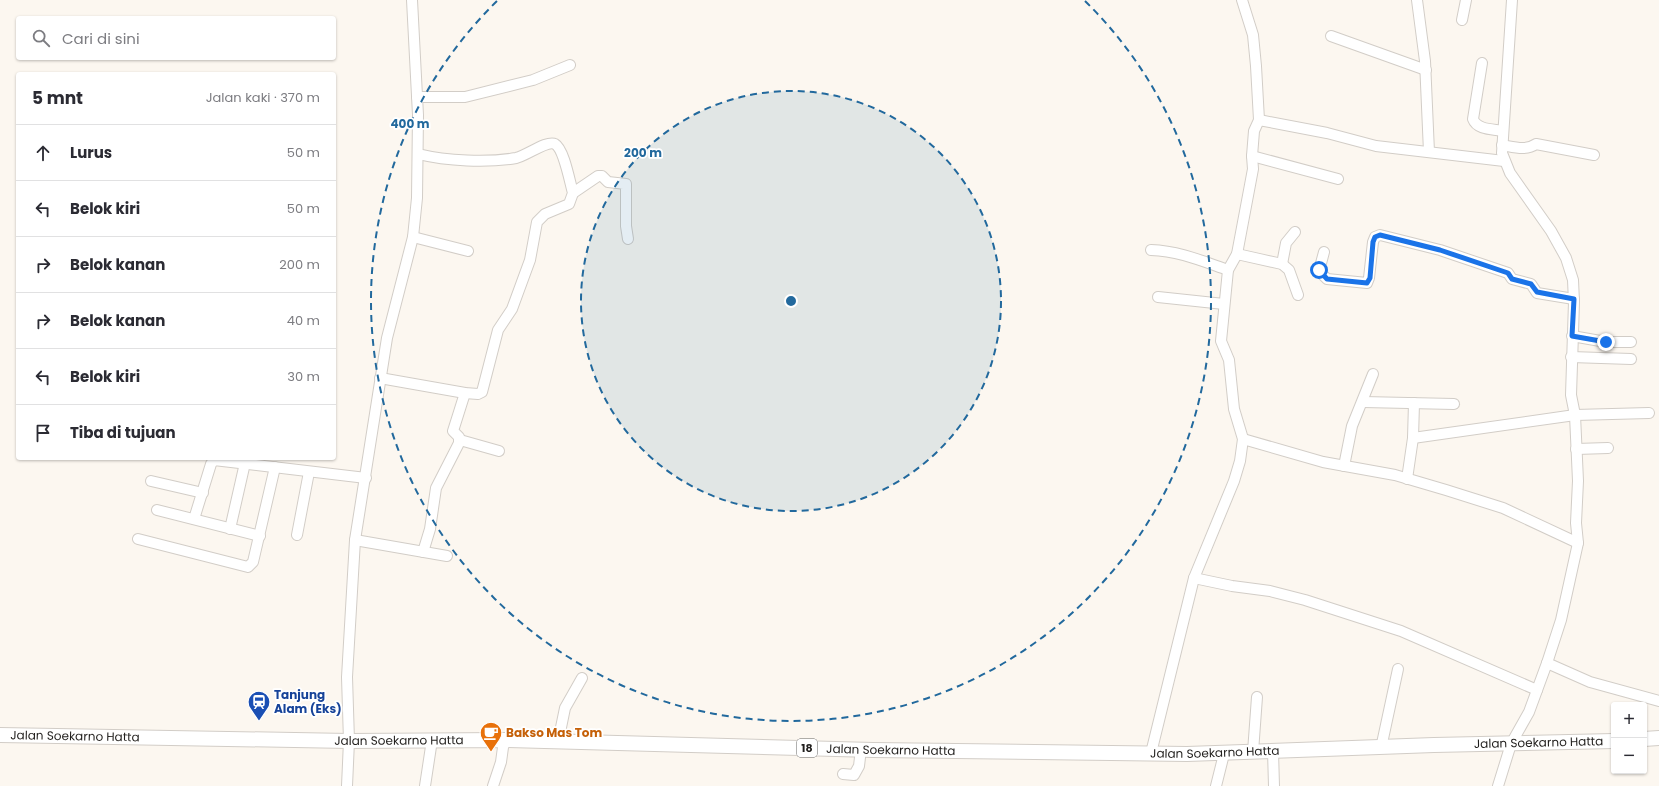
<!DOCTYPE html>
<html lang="id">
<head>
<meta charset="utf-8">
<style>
  body { margin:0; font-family:Poppins,sans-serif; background:#f7f7f7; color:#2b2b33 }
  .controls { position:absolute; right:12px; bottom:12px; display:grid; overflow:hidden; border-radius:4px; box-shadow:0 1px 3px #0004 }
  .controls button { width:36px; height:36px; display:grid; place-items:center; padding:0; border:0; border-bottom:1px solid #e1e1e2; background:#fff; color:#2b2b33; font:20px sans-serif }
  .stop { position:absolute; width:12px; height:12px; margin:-9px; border:3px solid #1a73e8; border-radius:50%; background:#fff }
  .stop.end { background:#1a73e8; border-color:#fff; box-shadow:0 1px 4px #0008 }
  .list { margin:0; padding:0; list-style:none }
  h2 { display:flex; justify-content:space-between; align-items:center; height:52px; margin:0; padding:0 16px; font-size:17px }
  h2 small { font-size:13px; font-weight:400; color:#7c7c81 }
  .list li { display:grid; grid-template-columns:26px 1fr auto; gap:12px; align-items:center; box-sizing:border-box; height:56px; padding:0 16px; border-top:1px solid #e1e1e2 }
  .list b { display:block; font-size:15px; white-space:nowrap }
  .list em { font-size:13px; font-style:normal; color:#7c7c81 }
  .icon { flex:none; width:22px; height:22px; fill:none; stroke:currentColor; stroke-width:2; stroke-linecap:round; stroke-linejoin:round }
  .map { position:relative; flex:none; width:1659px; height:786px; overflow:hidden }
  .search { position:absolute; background:#fff; box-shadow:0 1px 3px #0004; left:16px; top:16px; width:320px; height:44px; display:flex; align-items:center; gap:10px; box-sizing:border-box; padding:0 14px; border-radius:4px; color:#7c7c81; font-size:15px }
  .panel { position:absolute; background:#fff; box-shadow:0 1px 3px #0004; left:16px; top:72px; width:320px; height:388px; border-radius:4px }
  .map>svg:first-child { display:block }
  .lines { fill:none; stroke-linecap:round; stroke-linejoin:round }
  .minor-casing { stroke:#d2cdc7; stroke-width:12 }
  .highway-casing { stroke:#d2cdc7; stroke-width:16 }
  .minor { stroke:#fff; stroke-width:10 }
  .highway { stroke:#fff; stroke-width:14 }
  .route { stroke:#1a73e8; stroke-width:5 }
  .ring { fill:none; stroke:#22699d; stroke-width:2; stroke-dasharray:7 5 }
  .labels { text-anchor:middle; stroke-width:3.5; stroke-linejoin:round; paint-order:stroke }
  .shield { fill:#fff; stroke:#636260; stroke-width:1 }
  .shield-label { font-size:11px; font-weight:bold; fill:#201e1c }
  .transit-label { font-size:12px; font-weight:bold; fill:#164399; stroke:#fff; text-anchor:start }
  .food-label { font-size:12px; font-weight:bold; fill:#c56008; stroke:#fff; text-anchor:start }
  .street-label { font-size:12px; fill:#201e1c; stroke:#fff }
  .centre { fill:#22699d; stroke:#fff; stroke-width:2 }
  .ring-label { font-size:12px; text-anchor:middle; font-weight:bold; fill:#22699d; stroke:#fff; stroke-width:3.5; stroke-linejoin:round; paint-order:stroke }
</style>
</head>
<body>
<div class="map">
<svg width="1659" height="786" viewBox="0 0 1659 786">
  <rect width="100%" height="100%" fill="#fcf7f0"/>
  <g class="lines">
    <g class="minor-casing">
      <g id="minor">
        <path d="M1417,0L1425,61L1429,152"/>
        <path d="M1462,20L1466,0"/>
        <path d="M1331,36L1426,70"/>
        <path d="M1482,63L1473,119C1477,130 1493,129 1503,131"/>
        <path d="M417,97H465L533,80L570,65"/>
        <path d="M1259,120L1327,133L1376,146L1504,161"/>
        <path d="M1502,145C1514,147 1526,151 1536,144L1594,155"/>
        <path d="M1252,156L1338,179"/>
        <path d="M573,193L598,176H602L608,182L626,184V226L628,239"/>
        <path d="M413,237L468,251"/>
        <path d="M1151,250C1179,251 1202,261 1228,270"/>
        <path d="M1324,252L1319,271L1327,279L1367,283L1369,278L1373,242L1375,237L1380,235L1440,250L1508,273L1512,279L1531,284L1537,293L1574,299"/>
        <path d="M1237,254L1282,264L1289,270L1298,295"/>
        <path d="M1282,264L1286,243L1295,232"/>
        <path d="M1158,297L1224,304"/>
        <path d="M1572,336L1606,342H1631"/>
        <path d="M1571,357L1631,359"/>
        <path d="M380,378L465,393L478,394L482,392L498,330L512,309L530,260L537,222L545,214L569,204L573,193C570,183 564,149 555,144C547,140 526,156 516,158C487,163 447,161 418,154"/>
        <path d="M1363,402L1454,404"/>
        <path d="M1413,438L1575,415L1649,413"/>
        <path d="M1243,439L1323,462L1395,475L1446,490L1503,508L1578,543"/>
        <path d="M460,440L499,451"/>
        <path d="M1576,449L1608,448"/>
        <path d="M1344,466L1352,426L1373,374"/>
        <path d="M1407,479L1413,438L1414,403"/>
        <path d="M151,481L203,493"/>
        <path d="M157,510L260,536"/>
        <path d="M194,519L211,464L214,460L366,478"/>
        <path d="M230,529L245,463"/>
        <path d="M297,535L309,472"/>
        <path d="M138,539L248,567L253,562L275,467"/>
        <path d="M355,540L447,556"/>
        <path d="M423,552L430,529L436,488L459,443V437L453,431L465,393"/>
        <path d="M1194,578L1232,586L1270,591L1305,600L1401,631L1537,690"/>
        <path d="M1547,663L1590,682L1659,701"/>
        <path d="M558,742L565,708L582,678"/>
        <path d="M1381,748L1398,669"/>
        <path d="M1273,751L1274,786"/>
        <path d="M1253,752L1257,697"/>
        <path d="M1151,753L1194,578L1234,481L1240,461L1243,439L1234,409L1229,360L1221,341L1228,270L1237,254L1253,169L1252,156L1254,131L1259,120L1256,66L1253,35L1242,0"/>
        <path d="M843,774L854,775L859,766L861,749"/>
        <path d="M347,786L349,741L347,677L355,540L387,338L413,237L417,198L418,115L412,0"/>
        <path d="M425,786L432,740"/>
        <path d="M493,786L501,762L504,740"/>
        <path d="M1216,786L1224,754"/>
        <path d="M1498,786L1511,744L1529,712L1547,663L1561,620L1578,543L1576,523L1578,481L1575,415L1571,395L1574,302L1573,280L1566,258L1551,231L1510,173L1502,153L1512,0"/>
      </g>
    </g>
    <g class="highway-casing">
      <g id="highway">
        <path id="s1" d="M0,735L349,741L504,740L873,750L1187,754L1434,745L1614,741"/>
        <path d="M1644,739L1659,738"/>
      </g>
    </g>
    <use href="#minor" class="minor"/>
    <use href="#highway" class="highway"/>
  </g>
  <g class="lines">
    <path class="route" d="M1319,270L1327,279L1367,283L1370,278L1373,242L1375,237L1380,235L1440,250L1508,273L1512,279L1531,284L1537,292L1574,299L1572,336L1606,342"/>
  </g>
  <circle cx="791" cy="301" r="210" fill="#22699d" fill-opacity=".12"/>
  <g class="ring">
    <circle cx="791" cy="301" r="210"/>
    <path d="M1085 1A420 420 0 1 1 497 1"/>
  </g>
  <defs>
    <g id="station-pin" transform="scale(1.15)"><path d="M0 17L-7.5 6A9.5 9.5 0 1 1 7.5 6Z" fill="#1a4fb4" stroke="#fff"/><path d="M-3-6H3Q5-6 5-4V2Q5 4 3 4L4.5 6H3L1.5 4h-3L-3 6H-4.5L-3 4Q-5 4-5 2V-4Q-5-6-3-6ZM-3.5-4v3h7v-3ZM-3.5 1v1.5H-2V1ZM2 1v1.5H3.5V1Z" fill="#fff"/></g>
    <g id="cafe-pin" transform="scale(1.15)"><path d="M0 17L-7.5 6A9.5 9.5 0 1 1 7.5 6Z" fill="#e8710a" stroke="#fff"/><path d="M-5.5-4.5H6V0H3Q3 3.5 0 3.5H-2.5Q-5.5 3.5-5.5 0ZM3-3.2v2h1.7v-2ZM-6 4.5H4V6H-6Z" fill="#fff"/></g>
  </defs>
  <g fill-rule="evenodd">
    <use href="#station-pin" x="259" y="702"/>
    <use href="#cafe-pin" x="491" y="733"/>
  </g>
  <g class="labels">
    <rect class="shield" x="797" y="739" width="20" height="18" rx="3"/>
    <g class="shield-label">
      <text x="807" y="752">18</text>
    </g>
    <g class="transit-label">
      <text x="274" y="699">Tanjung<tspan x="274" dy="14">Alam (Eks)</tspan></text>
    </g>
    <g class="food-label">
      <text x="506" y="737">Bakso Mas Tom</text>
    </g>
    <g class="street-label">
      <text dy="4" stroke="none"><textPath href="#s1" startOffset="75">Jalan Soekarno Hatta</textPath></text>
      <text dy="4" stroke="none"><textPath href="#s1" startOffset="399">Jalan Soekarno Hatta</textPath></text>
      <text dy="4" stroke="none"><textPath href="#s1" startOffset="1539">Jalan Soekarno Hatta</textPath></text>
      <text dy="4" stroke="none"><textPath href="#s1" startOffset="891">Jalan Soekarno Hatta</textPath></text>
      <text dy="4" stroke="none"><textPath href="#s1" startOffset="1215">Jalan Soekarno Hatta</textPath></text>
    </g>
  </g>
  <circle cx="791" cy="301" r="6" class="centre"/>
  <g class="ring-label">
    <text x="410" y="128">400 m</text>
    <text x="643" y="157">200 m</text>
  </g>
</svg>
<div class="controls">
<button>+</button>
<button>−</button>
</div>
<div class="stop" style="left:1319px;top:270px"></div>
<div class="stop end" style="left:1606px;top:342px"></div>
<div class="search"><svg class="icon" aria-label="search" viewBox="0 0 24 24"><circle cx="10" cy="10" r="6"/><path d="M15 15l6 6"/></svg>Cari di sini</div>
<section class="panel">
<h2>5 mnt<small>Jalan kaki · 370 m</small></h2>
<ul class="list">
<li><svg class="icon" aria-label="ahead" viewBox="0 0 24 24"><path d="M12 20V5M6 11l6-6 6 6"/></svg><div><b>Lurus</b></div><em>50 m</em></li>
<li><svg class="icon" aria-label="left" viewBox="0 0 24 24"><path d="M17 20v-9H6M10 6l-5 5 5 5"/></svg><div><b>Belok kiri</b></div><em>50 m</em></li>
<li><svg class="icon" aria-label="right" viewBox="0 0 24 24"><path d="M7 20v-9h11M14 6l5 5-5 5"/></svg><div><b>Belok kanan</b></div><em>200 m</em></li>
<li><svg class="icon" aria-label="right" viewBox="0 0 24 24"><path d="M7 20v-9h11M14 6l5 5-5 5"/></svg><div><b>Belok kanan</b></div><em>40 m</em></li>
<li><svg class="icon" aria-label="left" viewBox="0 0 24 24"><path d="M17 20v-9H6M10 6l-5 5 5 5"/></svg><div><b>Belok kiri</b></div><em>30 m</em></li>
<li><svg class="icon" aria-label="arrive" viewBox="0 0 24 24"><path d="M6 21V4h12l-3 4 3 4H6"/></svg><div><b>Tiba di tujuan</b></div></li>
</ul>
</section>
</div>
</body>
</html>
